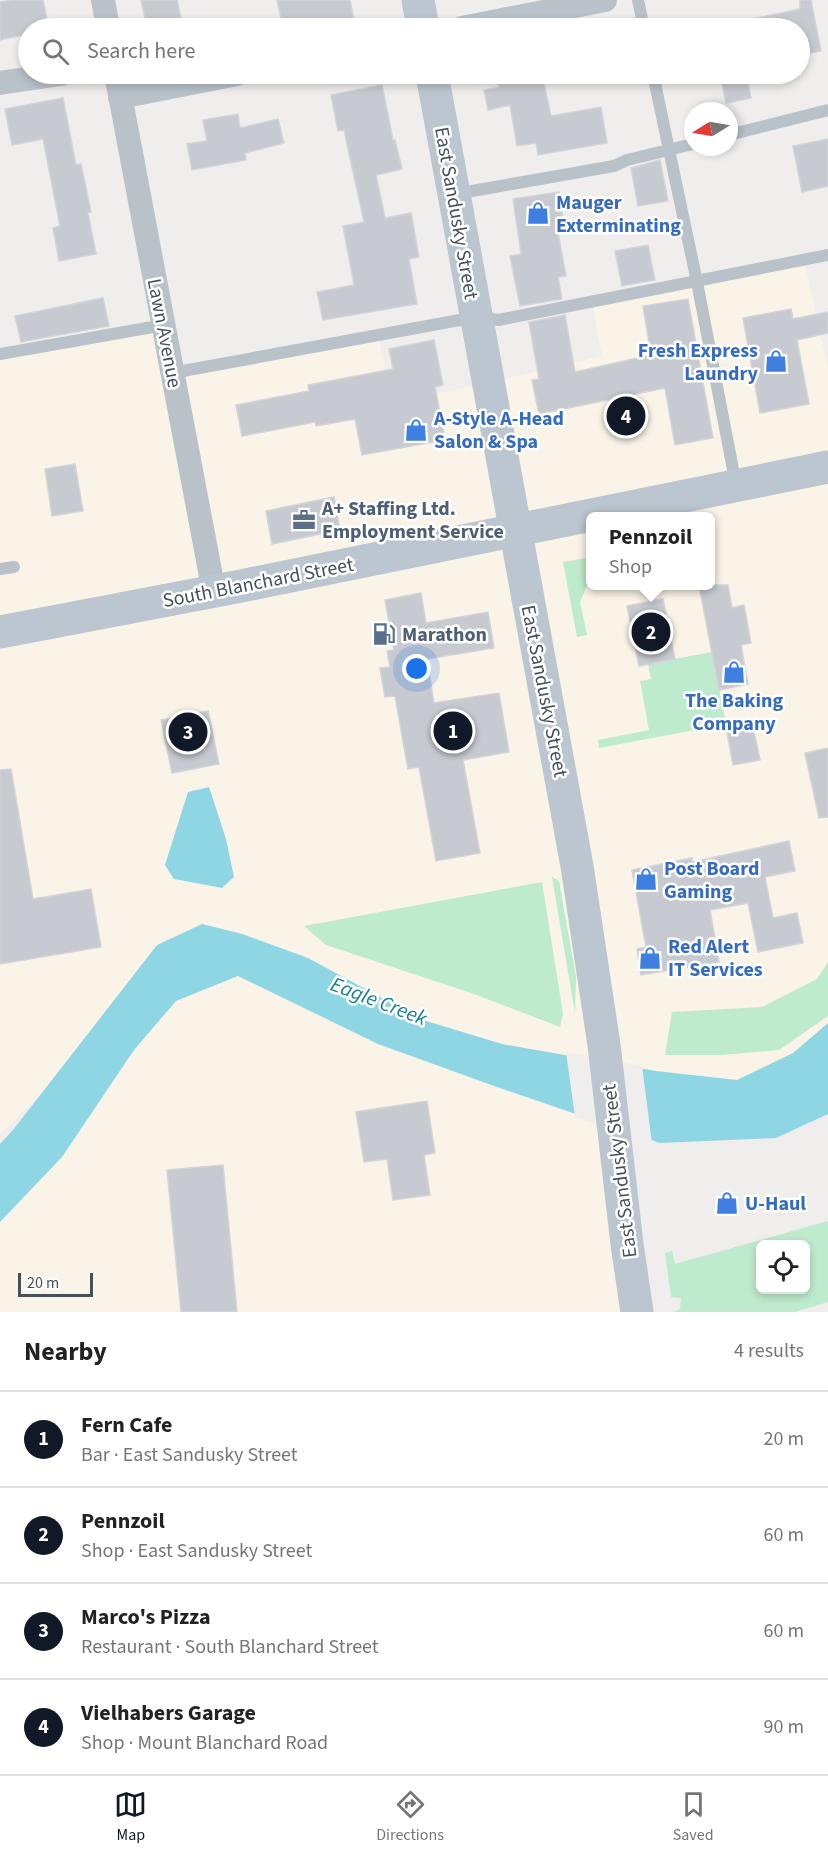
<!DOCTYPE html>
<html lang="en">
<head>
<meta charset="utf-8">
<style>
  body { margin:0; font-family:"Source Sans 3",sans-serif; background:#f2f2f2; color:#222 }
  .controls { position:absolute; right:18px; bottom:18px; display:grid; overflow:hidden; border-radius:9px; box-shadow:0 3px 9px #0003 }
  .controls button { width:54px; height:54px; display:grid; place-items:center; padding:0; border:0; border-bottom:2px solid #e0e0e0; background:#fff; color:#222; font:30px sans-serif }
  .compass { position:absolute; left:684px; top:102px; width:54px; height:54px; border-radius:50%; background:#fff; box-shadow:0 3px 9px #0003; rotate:259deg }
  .scale { position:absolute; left:18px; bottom:15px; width:75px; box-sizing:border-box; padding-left:6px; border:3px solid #475159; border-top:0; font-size:16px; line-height:21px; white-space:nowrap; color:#475159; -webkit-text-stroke:4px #fff; paint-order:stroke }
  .you { position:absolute; left:417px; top:669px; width:21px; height:21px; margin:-15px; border:4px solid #fff; border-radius:50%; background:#1a73e8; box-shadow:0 0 0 9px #1a73e833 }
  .badge { display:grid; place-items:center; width:39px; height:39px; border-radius:50%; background:#111827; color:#fff; font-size:20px; font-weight:700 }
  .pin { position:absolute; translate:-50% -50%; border:3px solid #fff; box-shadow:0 2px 6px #0006 }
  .popup { position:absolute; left:586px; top:512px; width:129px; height:78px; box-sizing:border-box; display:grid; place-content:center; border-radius:9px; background:#fff; filter:drop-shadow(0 2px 4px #0005); font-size:20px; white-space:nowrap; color:#767676 }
  .popup b { font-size:22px; color:#222 }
  .popup::after { content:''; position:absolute; left:50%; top:100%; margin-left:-12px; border:12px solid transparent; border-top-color:#fff }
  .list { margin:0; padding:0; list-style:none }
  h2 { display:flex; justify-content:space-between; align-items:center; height:78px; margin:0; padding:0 24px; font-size:26px }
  h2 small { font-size:20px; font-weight:400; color:#767676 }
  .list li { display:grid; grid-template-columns:39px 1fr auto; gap:18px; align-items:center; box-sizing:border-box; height:96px; padding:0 24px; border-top:2px solid #e0e0e0 }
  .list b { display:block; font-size:22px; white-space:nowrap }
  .list p { margin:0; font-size:20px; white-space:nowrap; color:#767676 }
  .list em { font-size:20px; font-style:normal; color:#767676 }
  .icon { flex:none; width:33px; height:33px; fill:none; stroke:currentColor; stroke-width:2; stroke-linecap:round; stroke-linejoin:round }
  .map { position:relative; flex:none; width:828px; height:1312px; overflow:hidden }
  .search { position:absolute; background:#fff; box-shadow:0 3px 9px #0003; left:18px; right:18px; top:18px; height:66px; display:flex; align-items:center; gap:15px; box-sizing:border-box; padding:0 21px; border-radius:33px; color:#767676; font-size:22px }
  .sheet { height:462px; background:#fff }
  nav { display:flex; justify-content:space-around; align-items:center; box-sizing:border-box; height:84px; border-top:2px solid #e0e0e0; background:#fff; font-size:16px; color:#767676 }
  nav a { display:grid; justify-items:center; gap:3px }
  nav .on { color:#111827 }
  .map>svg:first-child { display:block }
  .commercial { fill:#faf3e7; fill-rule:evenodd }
  .green { fill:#beeacd; fill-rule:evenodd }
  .water { fill:#8fd6e4 }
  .pier { fill:#f0eded }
  .building { fill:#c7cad0; stroke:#d2d4d8; stroke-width:1.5 }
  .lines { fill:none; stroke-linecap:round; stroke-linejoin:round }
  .lane { stroke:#bac2c9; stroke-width:12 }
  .street { stroke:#bac2c9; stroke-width:24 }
  .secondary { stroke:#bcc6d0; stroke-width:33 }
  .labels { text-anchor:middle; stroke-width:5; stroke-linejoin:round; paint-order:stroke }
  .shop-label { font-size:20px; font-weight:bold; fill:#366cbe; stroke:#fff; text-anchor:start }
  .street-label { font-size:20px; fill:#475159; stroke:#fff }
  .service-label { font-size:20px; font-weight:bold; fill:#4e5e75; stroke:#fff; text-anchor:start }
  .water-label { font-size:21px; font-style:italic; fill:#187f94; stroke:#fff }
</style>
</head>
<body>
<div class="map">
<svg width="828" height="1312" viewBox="0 0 828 1312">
  <rect width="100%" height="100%" fill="#f0eded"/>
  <path class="commercial" d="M804,260L828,367V1065L743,1106L608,1080L637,1312H0V1200L138,1015L26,1108L0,1135V354L164,325L172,373L378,335L392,402L488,383L602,356L592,302ZM591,516H711V586H591Z"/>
  <g class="green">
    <path d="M591,557V576L580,602L587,635L577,637L563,562Z"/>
    <path d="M712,652L726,724L599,748L598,740L649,730L640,681L651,679L648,664Z"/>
    <path d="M552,877L559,881L576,977L575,1013Z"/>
    <path d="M542,882L563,1014L560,1027L474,994L326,945L304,926Z"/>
    <path d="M828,962V1016L779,1050L722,1055H665L672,1012L762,1007L817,979Z"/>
    <path d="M828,1221V1302L795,1312H674L680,1309L681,1298L671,1297L665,1253L672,1251L675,1264ZM806,1244V1290H760V1244Z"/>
  </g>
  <g class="water">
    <path d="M209,787L226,839L234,877L222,888L174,879L165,865L188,792Z"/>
    <path d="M202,924L242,934L308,958L423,1020L502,1044L656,1071L737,1080L793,1053L828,1023V1114L776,1138L660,1143L497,1087L378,1044L238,976L176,1001L134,1050L62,1157L0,1222V1144L13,1130L157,945Z"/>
  </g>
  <path class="pier" d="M566,1052L642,1066L652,1143L575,1117Z"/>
  <g class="building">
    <path d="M12,0H43L49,28H28V34L0,40V2Z"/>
    <path d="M141,0H177L183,28H147Z"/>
    <path d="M277,0H350L354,20L312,28H283Z"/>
    <path d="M800,0H811L821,51L800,55V28H753L752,19L800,9Z"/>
    <path d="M497,74H542L551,116L601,107L607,143L538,155L536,143L517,146L510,105L488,110L484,90L499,87Z"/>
    <path d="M720,74H746L751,98L726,103Z"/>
    <path d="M382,85L393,140H395L402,169L376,175L385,218L411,213L419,257L409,259L417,304L323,320L317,292L354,285L343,226L364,222L344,130L338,131L331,95Z"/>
    <path d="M63,98L76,165L81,164L91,212L88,213L96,254L59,261L53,228L60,226L43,139L12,145L5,109Z"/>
    <path d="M238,114L240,128L278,119L284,143L245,153L246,160L192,170L187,144L207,141L203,120Z"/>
    <path d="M828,139V186L802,192L793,146Z"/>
    <path d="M660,160L668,201L638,206L631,168Z"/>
    <path d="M559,192L564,226L557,227L566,276L558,277L562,299L520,306L510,256L521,254L513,199Z"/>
    <path d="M648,245L655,280L622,286L615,251Z"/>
    <path d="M103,298L109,326L21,342L15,316Z"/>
    <path d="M688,299L713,438L675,445L665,388L539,414L532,380L539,379L529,322L565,315L575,372L651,355L643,306Z"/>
    <path d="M791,309L793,319L828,312V333L797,340L809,404L760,413L743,318Z"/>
    <path d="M434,340L443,385L435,387L445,440L362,455L355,419L316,426L315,422L242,436L236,405L309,391L308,385L393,369L389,349Z"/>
    <path d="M75,464L83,511L52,516L45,469Z"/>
    <path d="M334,497L340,530L272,544L266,511Z"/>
    <path d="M699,585H728L732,608L744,605L751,643L741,645L748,684L719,690Z"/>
    <path d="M421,593L426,623L488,612L494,648L427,659L434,703L499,693L509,752L463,760L480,853L436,861L419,767L408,769L395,696L385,697L380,668L390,667L387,651L394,650L385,600Z"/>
    <path d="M663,599L675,659L639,666L627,606Z"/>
    <path d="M208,711L219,764L172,773L161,720Z"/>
    <path d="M753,727L760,760L733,765L727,732Z"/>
    <path d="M828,748V817L819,818L805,753Z"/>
    <path d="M11,769L33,899L91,889L101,947L0,964V770Z"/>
    <path d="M789,841L795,871L765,877L773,918L797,913L803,943L758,952L748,903L710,910L719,962L641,975L637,949L646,947L632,870L692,858V862Z"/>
    <path d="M427,1101L435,1153L424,1155L430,1195L393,1200L387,1159L364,1162L356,1112Z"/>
    <path d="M223,1165L237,1312H181L167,1170Z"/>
  </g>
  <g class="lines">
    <g class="lane">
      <path d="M638,0L644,28"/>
      <path d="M653,74L697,282L736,485"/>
      <path d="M729,135L828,110"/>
      <path d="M455,194L614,166L627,160L693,144"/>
      <path d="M0,354L164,325"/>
      <path d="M172,373L476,317L498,320L828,255"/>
      <path d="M0,569L14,567"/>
    </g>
    <g class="street">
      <path d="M103,0L108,28"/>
      <path d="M462,28L605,0"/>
      <path d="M116,74L214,592"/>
      <path d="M0,83L61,74"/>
      <path d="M120,97L237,74"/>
    </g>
    <g class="secondary">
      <path d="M418,0L423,28"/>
      <path d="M432,74L577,866L604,1045L627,1244L637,1312"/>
      <path d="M0,632L236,587L828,467"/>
    </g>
  </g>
  <defs>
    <g id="shop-bare" transform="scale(1.8)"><path d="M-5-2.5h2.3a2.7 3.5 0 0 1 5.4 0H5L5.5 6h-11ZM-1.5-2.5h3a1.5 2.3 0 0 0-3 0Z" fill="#3f7fe0" stroke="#fff" stroke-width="2.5" paint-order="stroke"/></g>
    <g id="office-bare" transform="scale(1.8)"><path d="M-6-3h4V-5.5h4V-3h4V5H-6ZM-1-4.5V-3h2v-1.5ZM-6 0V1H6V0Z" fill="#5c6f8a" stroke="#fff" stroke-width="2.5" paint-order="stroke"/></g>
    <g id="fuel-bare" transform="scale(1.8)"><path d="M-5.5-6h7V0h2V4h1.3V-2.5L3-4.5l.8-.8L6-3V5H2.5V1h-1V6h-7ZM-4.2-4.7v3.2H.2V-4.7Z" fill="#5c6f8a" stroke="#fff" stroke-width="2.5" paint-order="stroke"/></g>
  </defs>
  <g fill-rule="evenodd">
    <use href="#shop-bare" x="538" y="213"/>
    <use href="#shop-bare" x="776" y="361"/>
    <use href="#shop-bare" x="416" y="430"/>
    <use href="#office-bare" x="304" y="520"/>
    <use href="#fuel-bare" x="384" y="634"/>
    <use href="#shop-bare" x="734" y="672"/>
    <use href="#shop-bare" x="646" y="879"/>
    <use href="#shop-bare" x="650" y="958"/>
    <use href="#shop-bare" x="727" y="1203"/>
  </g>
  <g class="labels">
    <g class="shop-label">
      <text x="556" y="209">Mauger<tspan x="556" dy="23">Exterminating</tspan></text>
      <text x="758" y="357" text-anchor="end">Fresh Express<tspan x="758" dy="23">Laundry</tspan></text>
      <text x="434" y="425">A-Style A-Head<tspan x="434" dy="23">Salon &amp; Spa</tspan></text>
      <text x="734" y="707" text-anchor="middle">The Baking<tspan x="734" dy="23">Company</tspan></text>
      <text x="664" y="875">Post Board<tspan x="664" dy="23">Gaming</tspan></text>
      <text x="668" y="953">Red Alert<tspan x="668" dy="23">IT Services</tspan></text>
      <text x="745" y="1210">U-Haul</text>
    </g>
    <g class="street-label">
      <text transform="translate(457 213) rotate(80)" y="7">East Sandusky Street</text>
      <text transform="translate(165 333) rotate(79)" y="7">Lawn Avenue</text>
      <text transform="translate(258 582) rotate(-11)" y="7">South Blanchard Street</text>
      <text transform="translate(545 691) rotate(79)" y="7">East Sandusky Street</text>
      <text transform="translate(619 1171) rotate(-97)" y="7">East Sandusky Street</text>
    </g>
    <g class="service-label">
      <text x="322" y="515">A+ Staffing Ltd.<tspan x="322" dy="23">Employment Service</tspan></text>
      <text x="402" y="641">Marathon</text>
    </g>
    <g class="water-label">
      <text transform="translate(379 1001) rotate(21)" y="7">Eagle Creek</text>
    </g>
  </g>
</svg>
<div class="controls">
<button><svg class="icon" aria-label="locate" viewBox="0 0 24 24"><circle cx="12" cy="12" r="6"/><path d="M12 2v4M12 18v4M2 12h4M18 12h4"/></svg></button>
</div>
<svg class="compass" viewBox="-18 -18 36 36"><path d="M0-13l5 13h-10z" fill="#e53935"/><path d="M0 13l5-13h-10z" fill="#767676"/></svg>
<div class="scale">20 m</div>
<div class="you"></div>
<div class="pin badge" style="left:453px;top:731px">1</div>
<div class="pin badge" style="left:651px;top:632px">2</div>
<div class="popup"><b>Pennzoil</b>Shop</div>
<div class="pin badge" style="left:188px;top:732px">3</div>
<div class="pin badge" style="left:626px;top:416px">4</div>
<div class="search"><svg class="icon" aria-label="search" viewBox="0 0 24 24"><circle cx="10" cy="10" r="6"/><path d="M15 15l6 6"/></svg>Search here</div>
</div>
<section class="sheet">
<h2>Nearby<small>4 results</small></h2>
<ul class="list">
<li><span class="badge">1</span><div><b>Fern Cafe</b><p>Bar · East Sandusky Street</p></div><em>20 m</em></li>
<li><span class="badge">2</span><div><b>Pennzoil</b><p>Shop · East Sandusky Street</p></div><em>60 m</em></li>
<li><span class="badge">3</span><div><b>Marco's Pizza</b><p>Restaurant · South Blanchard Street</p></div><em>60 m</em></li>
<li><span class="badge">4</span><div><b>Vielhabers Garage</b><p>Shop · Mount Blanchard Road</p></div><em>90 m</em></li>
</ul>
</section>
<nav>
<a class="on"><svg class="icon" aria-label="map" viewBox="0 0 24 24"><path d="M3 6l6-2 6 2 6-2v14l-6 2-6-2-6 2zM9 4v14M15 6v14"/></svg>Map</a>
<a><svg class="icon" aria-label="directions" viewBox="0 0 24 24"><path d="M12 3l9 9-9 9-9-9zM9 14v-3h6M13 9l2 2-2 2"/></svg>Directions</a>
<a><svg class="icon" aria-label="saved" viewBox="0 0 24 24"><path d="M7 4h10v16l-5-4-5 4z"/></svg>Saved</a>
</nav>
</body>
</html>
